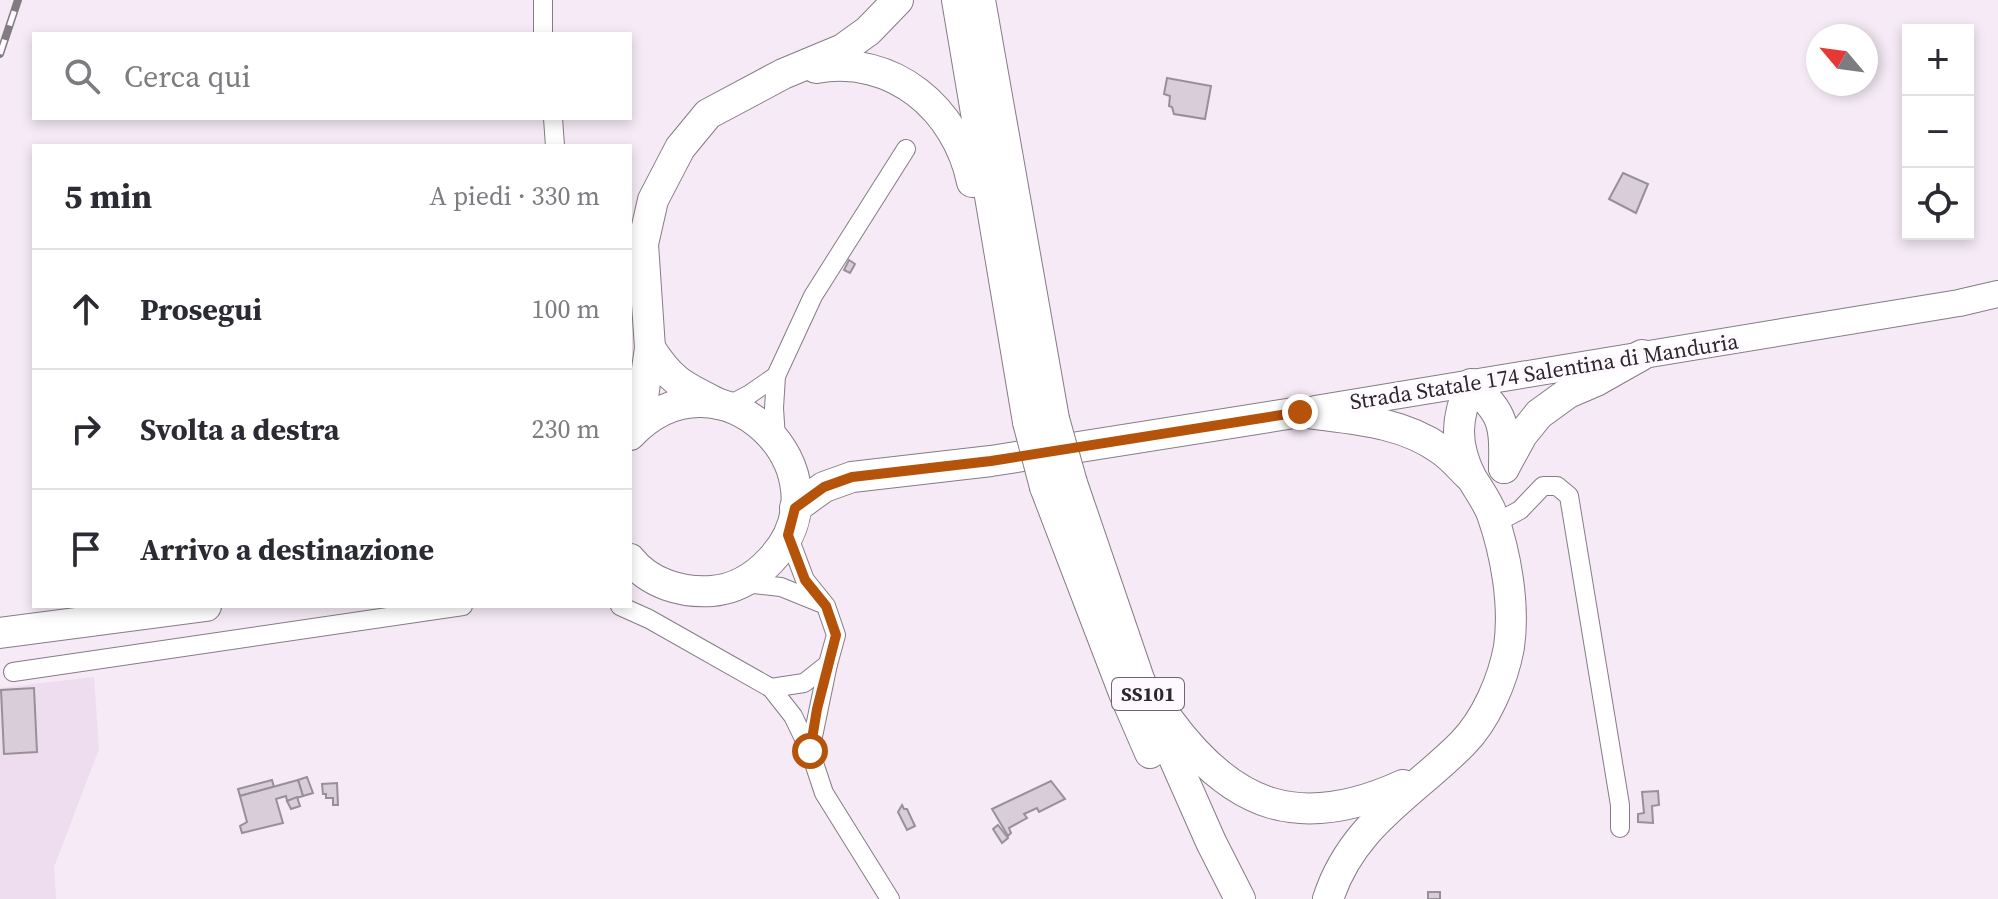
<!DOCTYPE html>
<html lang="it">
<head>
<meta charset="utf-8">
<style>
  body { margin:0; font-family:"Source Serif 4",serif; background:#f2f2f3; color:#2b2b33 }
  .controls { position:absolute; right:24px; top:24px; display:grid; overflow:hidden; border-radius:0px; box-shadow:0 4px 12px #0003 }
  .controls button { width:72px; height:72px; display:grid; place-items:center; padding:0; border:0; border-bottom:2px solid #e1e1e2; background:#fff; color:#2b2b33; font:40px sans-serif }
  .compass { position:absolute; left:1806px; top:24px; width:72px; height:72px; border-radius:50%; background:#fff; box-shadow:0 4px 12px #0003; rotate:299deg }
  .stop { position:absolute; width:24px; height:24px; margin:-18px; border:6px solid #b45309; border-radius:50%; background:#fff }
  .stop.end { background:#b45309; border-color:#fff; box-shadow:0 2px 8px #0008 }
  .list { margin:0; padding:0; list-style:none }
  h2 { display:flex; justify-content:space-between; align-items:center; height:104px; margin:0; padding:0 32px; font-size:34px }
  h2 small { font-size:26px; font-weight:400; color:#7c7c81 }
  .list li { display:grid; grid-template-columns:52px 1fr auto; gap:24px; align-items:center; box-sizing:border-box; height:120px; padding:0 32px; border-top:2px solid #e1e1e2 }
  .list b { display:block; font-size:30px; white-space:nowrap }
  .list em { font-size:26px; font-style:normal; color:#7c7c81 }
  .icon { flex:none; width:44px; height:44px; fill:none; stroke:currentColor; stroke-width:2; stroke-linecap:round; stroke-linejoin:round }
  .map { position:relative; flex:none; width:1998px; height:899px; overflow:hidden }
  .search { position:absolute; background:#fff; box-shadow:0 4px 12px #0003; left:32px; top:32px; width:600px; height:88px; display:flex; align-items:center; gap:20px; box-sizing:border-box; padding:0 28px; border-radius:0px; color:#7c7c81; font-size:30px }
  .panel { position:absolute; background:#fff; box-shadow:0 4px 12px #0003; left:32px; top:144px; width:600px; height:464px; border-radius:0px }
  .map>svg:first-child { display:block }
  .built { fill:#ede }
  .building { fill:#d8cdd8; stroke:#998f99; stroke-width:2 }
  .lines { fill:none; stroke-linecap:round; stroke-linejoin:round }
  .minor-casing { stroke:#857c85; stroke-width:20 }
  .secondary-casing { stroke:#857c85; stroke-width:28 }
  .primary-casing { stroke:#857c85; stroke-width:32 }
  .trunk-casing { stroke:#857c85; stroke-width:32 }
  .minor { stroke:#fff; stroke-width:18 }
  .secondary { stroke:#fff; stroke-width:26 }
  .primary { stroke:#fff; stroke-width:30 }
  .trunk { stroke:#fff; stroke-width:30 }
  .rail-casing { stroke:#827b82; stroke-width:8 }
  .rail { stroke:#fef9fe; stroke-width:5; stroke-dasharray:15; stroke-linecap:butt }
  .trunk-bridge-casing { stroke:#857c85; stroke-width:32; stroke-linecap:butt }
  .trunk-bridge { stroke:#fff; stroke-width:30 }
  .route { stroke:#b45309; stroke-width:10 }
  .labels { text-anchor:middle; stroke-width:7; stroke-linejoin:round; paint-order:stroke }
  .shield { fill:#fef9fe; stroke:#6a666a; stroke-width:2 }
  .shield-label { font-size:20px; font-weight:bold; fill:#2b272b }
  .street-label { font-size:22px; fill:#2b272b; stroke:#fef9fe }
</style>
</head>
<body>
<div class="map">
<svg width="1998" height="899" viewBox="0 0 1998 899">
  <rect width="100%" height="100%" fill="#f5eaf5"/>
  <path class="built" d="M94,677L99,749L54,867L56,899H0V688Z"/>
  <g class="building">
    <path d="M1167,78L1211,86L1205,119L1174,114L1172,107L1169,106L1170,96L1164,94Z"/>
    <path d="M1623,173L1648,184L1636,213L1609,199Z"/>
    <path d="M849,260L855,264L850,273L844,270Z"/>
    <path d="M34,688L37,752L4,754L1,690Z"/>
    <path d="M307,777L313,793L303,796L298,780Z"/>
    <path d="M272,780L274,787L240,796L238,789Z"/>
    <path d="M298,780L303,796L287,801L286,796L276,799L283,823L242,833L240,826L247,822L240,796Z"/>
    <path d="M1051,781L1065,799L1039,812L1037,808L1024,814L1027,818L1009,828L1011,833L1008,836L992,809Z"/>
    <path d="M337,783L338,805H333V798H326V794H323L322,784Z"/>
    <path d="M1658,791L1659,805L1652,806L1653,823L1638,822V814L1644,813L1642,792Z"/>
    <path d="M297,797L300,806L291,809L287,801Z"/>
    <path d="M902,805L904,809H907L915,826L907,830L898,812Z"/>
    <path d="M998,825L1008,838L1002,843L993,829Z"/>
    <rect x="1428" y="892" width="12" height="7"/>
  </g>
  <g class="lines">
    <g class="minor-casing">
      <g id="minor">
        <path d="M543,0V34"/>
        <path d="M553,118L555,146"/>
        <path d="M727,406L750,394L776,376"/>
        <path d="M776,439L774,408L776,376L813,296L906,149"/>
        <path d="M1494,524L1520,510L1543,486H1557L1569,496L1620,805V828"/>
        <path d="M744,583L781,587L823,604"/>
        <path d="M620,606L649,619L771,688L804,683L828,664L836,635L826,606L805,580L788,535"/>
        <path d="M13,672L463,606"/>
        <path d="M771,688L793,716L810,751L824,793L890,899"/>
        <path d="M810,751L828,664"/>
      </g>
    </g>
    <g class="secondary-casing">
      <path id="secondary" d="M1315,409L1959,303L1998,294"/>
    </g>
    <g class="primary-casing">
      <g id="primary">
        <path d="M630,435C720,339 854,474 770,561C755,577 735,589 712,591C682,593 650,584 630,559"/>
        <path d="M795,508L824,487L852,477L991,461L1300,412"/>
        <path d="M0,633L206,606"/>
      </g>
    </g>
    <g class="trunk-casing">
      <g id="trunk">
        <path d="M957,0L1028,422"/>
        <path d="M980,0L1054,419"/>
        <path d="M816,68C893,54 957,109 972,182"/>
        <path d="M650,348C671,382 685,387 719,404"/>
        <path d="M1300,412C1348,419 1399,420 1440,449C1451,456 1459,466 1468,475"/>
        <path d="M639,425L650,348L643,244L653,200L680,148L708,114L783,74L843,49L868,31L898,0"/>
        <path d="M1504,468L1522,435L1539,414L1568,393L1596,381L1642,355"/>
        <path d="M1072,483L1139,679L1211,842L1240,899"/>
        <path d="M1045,487L1124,693L1150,753"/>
        <path d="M1168,719C1233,808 1300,832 1403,785"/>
        <path d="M1328,899C1352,825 1410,796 1462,744C1486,720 1503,680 1509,647C1515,605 1506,554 1492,514C1487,501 1478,489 1471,477C1454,443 1456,417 1471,384C1504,414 1505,424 1504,468"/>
      </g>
    </g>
    <use href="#minor" class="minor"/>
    <use href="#secondary" class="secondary"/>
    <use href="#primary" class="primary"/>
    <use href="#trunk" class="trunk"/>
    <g class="rail-casing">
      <path id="rail" d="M0,54L18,0"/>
    </g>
    <use href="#rail" class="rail"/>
    <g class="trunk-bridge-casing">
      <g id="trunk-bridge">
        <path d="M1054,419L1072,483"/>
        <path d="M1028,422L1045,487"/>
      </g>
    </g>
    <use href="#trunk-bridge" class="trunk-bridge"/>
  </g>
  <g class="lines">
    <path class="route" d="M810,751L817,709L836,635L826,606L805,580L788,535L795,508L824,487L852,477L991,461L1300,412"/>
  </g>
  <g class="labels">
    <rect class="shield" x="1112" y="678" width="72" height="32" rx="6"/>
    <g class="shield-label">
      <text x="1148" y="701">SS101</text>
    </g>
    <g class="street-label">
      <text transform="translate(1544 371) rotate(-9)" y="8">Strada Statale 174 Salentina di Manduria</text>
    </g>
  </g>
</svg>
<div class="controls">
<button>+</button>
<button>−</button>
<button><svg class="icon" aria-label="locate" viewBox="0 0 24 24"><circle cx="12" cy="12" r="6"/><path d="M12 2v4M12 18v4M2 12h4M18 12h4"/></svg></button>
</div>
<svg class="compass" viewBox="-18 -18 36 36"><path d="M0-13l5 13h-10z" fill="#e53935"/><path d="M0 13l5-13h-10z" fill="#7c7c81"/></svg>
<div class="stop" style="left:810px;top:751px"></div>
<div class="stop end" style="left:1300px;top:412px"></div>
<div class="search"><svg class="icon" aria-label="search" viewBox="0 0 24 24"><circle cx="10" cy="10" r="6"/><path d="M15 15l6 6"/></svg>Cerca qui</div>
<section class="panel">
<h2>5 min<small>A piedi · 330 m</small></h2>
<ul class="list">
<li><svg class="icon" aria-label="ahead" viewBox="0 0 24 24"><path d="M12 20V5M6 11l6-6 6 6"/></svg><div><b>Prosegui</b></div><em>100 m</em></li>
<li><svg class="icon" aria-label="right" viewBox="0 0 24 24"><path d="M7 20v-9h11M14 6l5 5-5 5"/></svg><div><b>Svolta a destra</b></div><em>230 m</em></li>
<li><svg class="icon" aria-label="arrive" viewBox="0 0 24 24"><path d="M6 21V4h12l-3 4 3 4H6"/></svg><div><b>Arrivo a destinazione</b></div></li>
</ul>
</section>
</div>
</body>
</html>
